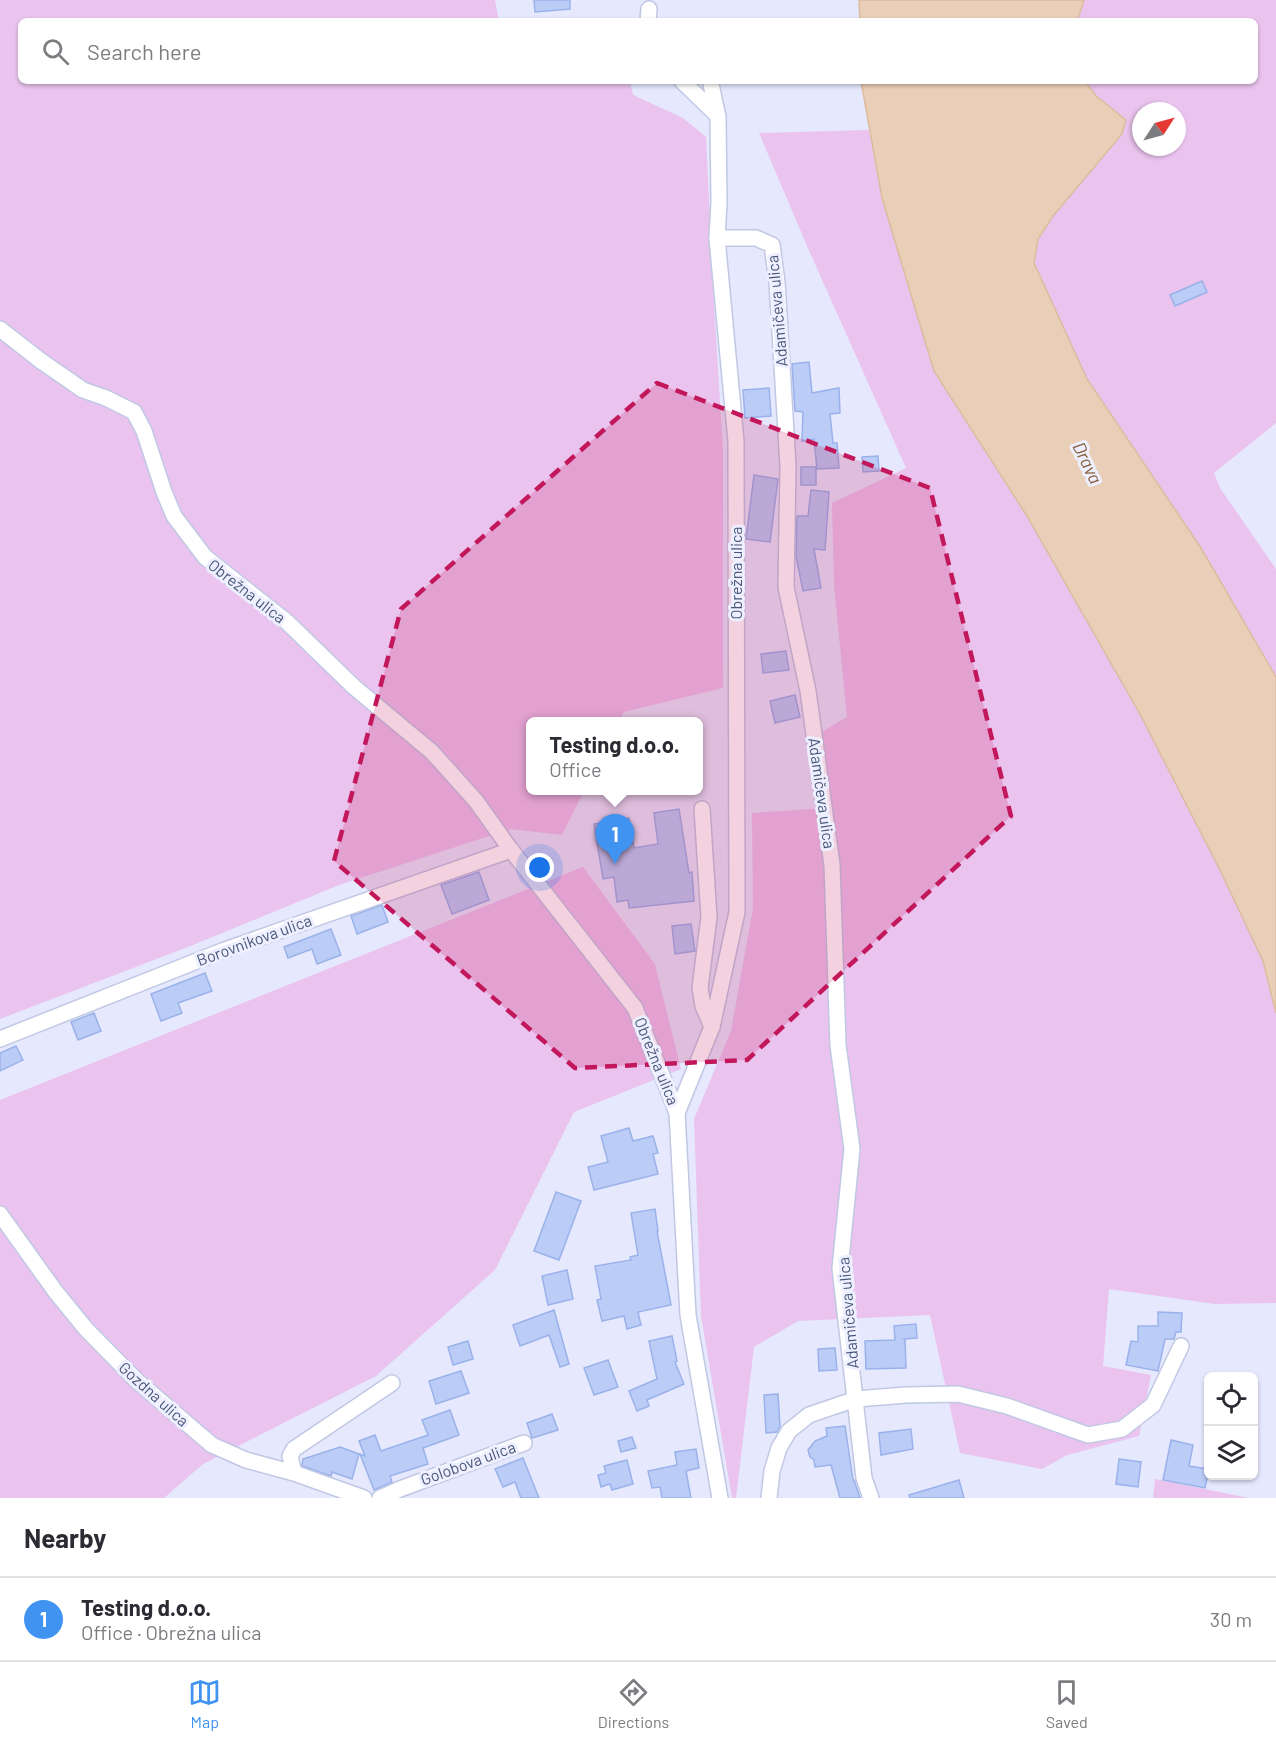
<!DOCTYPE html>
<html lang="en">
<head>
<meta charset="utf-8">
<style>
  body { margin:0; font-family:Barlow,sans-serif; background:#f2f2f3; color:#2b2b33 }
  .controls { position:absolute; right:18px; bottom:18px; display:grid; overflow:hidden; border-radius:9px; box-shadow:0 2px 4px #0004 }
  .controls button { width:54px; height:54px; display:grid; place-items:center; padding:0; border:0; border-bottom:2px solid #e1e1e2; background:#fff; color:#2b2b33; font:30px sans-serif }
  .compass { position:absolute; left:1132px; top:102px; width:54px; height:54px; border-radius:50%; background:#fff; box-shadow:0 2px 4px #0004; rotate:54deg }
  .you { position:absolute; left:540px; top:868px; width:21px; height:21px; margin:-15px; border:4px solid #fff; border-radius:50%; background:#1a73e8; box-shadow:0 0 0 9px #1a73e833 }
  .badge { display:grid; place-items:center; width:39px; height:39px; border-radius:50%; background:#4193f2; color:#fff; font-size:20px; font-weight:700 }
  .pin { position:absolute; translate:-50% -50px; filter:drop-shadow(0 2px 3px #0008) }
  .pin::after { content:''; position:absolute; top:32px; width:21px; height:18px; background:inherit; clip-path:polygon(0 0,100% 0,50% 100%) }
  .popup { position:absolute; left:526px; top:717px; width:177px; height:78px; box-sizing:border-box; display:grid; place-content:center; border-radius:9px; background:#fff; filter:drop-shadow(0 2px 4px #0005); font-size:20px; white-space:nowrap; color:#7c7c81 }
  .popup b { font-size:22px; color:#2b2b33 }
  .popup::after { content:''; position:absolute; left:50%; top:100%; margin-left:-12px; border:12px solid transparent; border-top-color:#fff }
  .list { margin:0; padding:0; list-style:none }
  h2 { display:flex; justify-content:space-between; align-items:center; height:78px; margin:0; padding:0 24px; font-size:26px }
  h2 small { font-size:20px; font-weight:400; color:#7c7c81 }
  .list li { display:grid; grid-template-columns:39px 1fr auto; gap:18px; align-items:center; box-sizing:border-box; height:84px; padding:0 24px; border-top:2px solid #e1e1e2 }
  .list b { display:block; font-size:22px; white-space:nowrap }
  .list p { margin:0; font-size:20px; white-space:nowrap; color:#7c7c81 }
  .list em { font-size:20px; font-style:normal; color:#7c7c81 }
  .icon { flex:none; width:33px; height:33px; fill:none; stroke:currentColor; stroke-width:2; stroke-linecap:round; stroke-linejoin:round }
  .map { position:relative; flex:none; width:1276px; height:1498px; overflow:hidden }
  .search { position:absolute; background:#fff; box-shadow:0 2px 4px #0004; left:18px; right:18px; top:18px; height:66px; display:flex; align-items:center; gap:15px; box-sizing:border-box; padding:0 21px; border-radius:9px; color:#7c7c81; font-size:22px }
  .sheet { height:162px; background:#fff }
  nav { display:flex; justify-content:space-around; align-items:center; box-sizing:border-box; height:84px; border-top:2px solid #e1e1e2; background:#fff; font-size:16px; color:#7c7c81 }
  nav a { display:grid; justify-items:center; gap:3px }
  nav .on { color:#4193f2 }
  .map>svg:first-child { display:block }
  .green { fill:#eac3ee; fill-rule:evenodd }
  .water { fill:#eacfb8; stroke:#ddbb9d; stroke-width:1.5 }
  .building { fill:#bbccf6; stroke:#9ab2ea; stroke-width:1.5 }
  .lines { fill:none; stroke-linecap:round; stroke-linejoin:round }
  .minor-casing { stroke:#c0c8e4; stroke-width:18 }
  .minor { stroke:#fff; stroke-width:15 }
  .marked { fill:#c2185b; fill-opacity:0.2; stroke:#c2185b; stroke-width:4.5; stroke-dasharray:12 8; stroke-linejoin:round }
  .labels { text-anchor:middle; stroke-width:6; stroke-linejoin:round; paint-order:stroke }
  .street-label { font-size:16px; fill:#48587a; stroke:#eeefff }
  .water-label { font-size:18px; font-style:italic; fill:#88613c; stroke:#eeefff }
</style>
</head>
<body>
<div class="map">
<svg width="1276" height="1498" viewBox="0 0 1276 1498">
  <rect width="100%" height="100%" fill="#e6e8fe"/>
  <g class="green">
    <path d="M0,0H495L499,21H21V81H630L633,95L683,118L706,137L713,286L723,451V688L624,712L619,721L531,722V790L584,791L562,835L511,829L339,885L193,945L0,1019Z"/>
    <path d="M1084,0H1276V423L1214,473L1220,488L1276,569V677L1201,548L1087,379L1034,263L1038,239L1053,216L1122,134L1125,119L1096,96L1085,81H1255V21H1077ZM1141,111H1177V147H1141Z"/>
    <path d="M869,130L882,198L934,371L1027,516L1141,716L1220,870L1263,961L1276,1013V1303L1215,1304L1109,1289L1103,1366L1151,1375L1139,1436L1067,1455L1042,1469L960,1453L930,1315L798,1321L754,1347L736,1498H732L701,1316L694,1119L731,1031L753,908L752,813L828,808L820,733L847,717L834,586L832,503L906,468L807,246L759,133Z"/>
    <path d="M583,867L655,964L681,1069L574,1112L495,1270L376,1376L203,1464L164,1498H0V1100Z"/>
    <path d="M1155,1479L1249,1498H1153Z"/>
  </g>
  <g class="water">
    <path d="M859,0H1084L1077,21H860Z"/>
    <path d="M861,81H1085L1096,96L1126,120L1122,134L1053,216L1038,239L1034,263L1087,379L1201,548L1276,677V1013L1263,961L1220,870L1141,716L1027,516L934,371L882,198Z"/>
  </g>
  <g class="building">
    <path d="M534,0H570V9L535,12Z"/>
    <path d="M1202,281L1207,292L1175,306L1170,295Z"/>
    <path d="M809,362L812,393L839,388L840,413L830,414L833,443H837L839,468L817,469L814,439L802,441L803,412L795,411L792,364Z"/>
    <path d="M769,388L771,416L745,418L743,390Z"/>
    <path d="M878,456L879,471L863,472L862,457Z"/>
    <rect x="801" y="467" width="15" height="18"/>
    <path d="M754,475L778,479L770,542L746,539Z"/>
    <path d="M811,490L829,492L825,550L814,549L821,588L803,591L796,556L797,516H808Z"/>
    <path d="M786,651L789,670L763,673L761,654Z"/>
    <path d="M795,695L800,717L775,723L770,701Z"/>
    <path d="M679,809L689,873L692,872L694,901L629,908L628,900L617,902L614,877L603,879L594,824L629,818L634,848L658,844L654,813Z"/>
    <path d="M479,872L489,900L452,914L441,885Z"/>
    <path d="M382,905L388,922L357,934L351,916Z"/>
    <path d="M691,924L695,951L675,954L672,926Z"/>
    <path d="M331,929L341,955L317,964L312,949L288,958L284,947Z"/>
    <path d="M205,973L212,991L178,1003L182,1013L161,1021L151,994Z"/>
    <path d="M94,1013L101,1031L78,1040L71,1022Z"/>
    <path d="M16,1046L23,1060L0,1071V1053Z"/>
    <path d="M629,1128L633,1141L653,1136L658,1153L653,1154L658,1174L594,1190L588,1167L608,1162L601,1136Z"/>
    <path d="M556,1192L581,1201L559,1260L534,1251Z"/>
    <path d="M655,1209L658,1231H657L671,1305L638,1312L641,1325L627,1329L624,1316L602,1321L597,1300L601,1299L595,1266L631,1260L630,1257L638,1255L631,1213Z"/>
    <path d="M567,1270L573,1299L548,1305L542,1276Z"/>
    <path d="M554,1310L569,1364L560,1367L549,1335L520,1346L513,1325Z"/>
    <path d="M1158,1312L1182,1313L1181,1332H1176L1174,1339H1165L1158,1371L1126,1365L1131,1341L1138,1342V1326H1158Z"/>
    <path d="M916,1324L917,1338L903,1339H905L906,1368L866,1369L865,1341L895,1340L894,1326Z"/>
    <path d="M672,1336L677,1361L675,1362L684,1384L647,1400L649,1406L637,1411L629,1391L657,1379L649,1341Z"/>
    <path d="M468,1341L473,1359L453,1365L448,1347Z"/>
    <path d="M835,1348L837,1370L819,1371L818,1349Z"/>
    <path d="M608,1360L618,1387L594,1395L584,1368Z"/>
    <path d="M461,1371L469,1393L436,1404L429,1381Z"/>
    <path d="M778,1394L780,1426L777,1432L766,1433L764,1395Z"/>
    <path d="M450,1410L459,1435L423,1448L428,1464L390,1476L392,1482L374,1490L360,1454L365,1456L359,1441L375,1435L381,1451L428,1435L422,1420Z"/>
    <path d="M552,1414L558,1430L532,1438L527,1423Z"/>
    <path d="M845,1426L853,1480H854L860,1498H840L831,1465L815,1467L814,1460L810,1457L808,1450L815,1441L827,1436L826,1428Z"/>
    <path d="M911,1429L913,1449L881,1455L879,1433Z"/>
    <path d="M632,1437L636,1448L621,1452L618,1441Z"/>
    <path d="M1171,1440L1193,1445L1189,1466L1209,1469L1205,1488L1163,1480Z"/>
    <path d="M340,1447L359,1454L352,1479L332,1472L331,1476L302,1466L303,1459Z"/>
    <path d="M696,1449L699,1468L686,1471L691,1498H662L660,1487L652,1488L648,1471L677,1465L675,1452Z"/>
    <path d="M523,1458L539,1498H521L515,1482L503,1487L495,1469Z"/>
    <path d="M1119,1459L1141,1462L1138,1487L1116,1484Z"/>
    <path d="M627,1460L633,1484L612,1490L610,1484L601,1487L598,1475L606,1473L604,1466Z"/>
    <path d="M959,1480L964,1498H910L909,1495Z"/>
  </g>
  <g class="lines">
    <g class="minor-casing">
      <g id="minor">
        <path d="M648,21L649,9"/>
        <path d="M682,81L716,114"/>
        <path d="M717,238H756L772,245L777,282L788,466L786,587L808,691L832,865L838,1045L852,1149L840,1268L864,1478L871,1498"/>
        <path d="M0,329L41,361L83,390L106,398L134,412L144,431L164,492L174,516L205,557L287,622L354,687L432,752L476,801L511,850L635,1008L677,1113L688,1315L720,1498"/>
        <path d="M702,809L709,917L700,988L703,1006L712,1027"/>
        <path d="M0,1039L222,951L511,850"/>
        <path d="M677,1113L712,1027L737,912L736,441L717,238L719,202L718,117L711,84"/>
        <path d="M0,1214L55,1291L86,1329L137,1381L212,1445L246,1460L294,1473L364,1498"/>
        <path d="M294,1473L290,1456L294,1449L392,1383"/>
        <path d="M380,1498L400,1489L524,1443"/>
        <path d="M769,1498L772,1471L779,1448L789,1431L809,1415L856,1399L906,1395L958,1394L1007,1406L1088,1435L1122,1429L1153,1405L1181,1346"/>
      </g>
    </g>
    <use href="#minor" class="minor"/>
  </g>
  <path class="marked" d="M657,383L930,488L1011,816L747,1060L575,1068L334,861L401,609Z"/>
  <g class="labels">
    <g class="street-label">
      <text transform="translate(777 311) rotate(-95)" y="6">Adamičeva ulica</text>
      <text transform="translate(736 573) rotate(-90)" y="6">Obrežna ulica</text>
      <text transform="translate(247 591) rotate(38)" y="6">Obrežna ulica</text>
      <text transform="translate(822 793) rotate(82)" y="6">Adamičeva ulica</text>
      <text transform="translate(254 940) rotate(-20)" y="6">Borovnikova ulica</text>
      <text transform="translate(657 1061) rotate(68)" y="6">Obrežna ulica</text>
      <text transform="translate(848 1313) rotate(-95)" y="6">Adamičeva ulica</text>
      <text transform="translate(154 1394) rotate(42)" y="6">Gozdna ulica</text>
      <text transform="translate(468 1463) rotate(-20)" y="6">Golobova ulica</text>
    </g>
    <g class="water-label">
      <text transform="translate(1087 463) rotate(64)" y="6">Drava</text>
    </g>
  </g>
</svg>
<div class="controls">
<button><svg class="icon" aria-label="locate" viewBox="0 0 24 24"><circle cx="12" cy="12" r="6"/><path d="M12 2v4M12 18v4M2 12h4M18 12h4"/></svg></button>
<button><svg class="icon" aria-label="layers" viewBox="0 0 24 24"><path d="M12 4l9 5-9 5-9-5zM3 14l9 5 9-5"/></svg></button>
</div>
<svg class="compass" viewBox="-18 -18 36 36"><path d="M0-13l5 13h-10z" fill="#e53935"/><path d="M0 13l5-13h-10z" fill="#7c7c81"/></svg>
<div class="you"></div>
<div class="pin badge" style="left:615px;top:864px">1</div>
<div class="popup"><b>Testing d.o.o.</b>Office</div>
<div class="search"><svg class="icon" aria-label="search" viewBox="0 0 24 24"><circle cx="10" cy="10" r="6"/><path d="M15 15l6 6"/></svg>Search here</div>
</div>
<section class="sheet">
<h2>Nearby<small></small></h2>
<ul class="list">
<li><span class="badge">1</span><div><b>Testing d.o.o.</b><p>Office · Obrežna ulica</p></div><em>30 m</em></li>
</ul>
</section>
<nav>
<a class="on"><svg class="icon" aria-label="map" viewBox="0 0 24 24"><path d="M3 6l6-2 6 2 6-2v14l-6 2-6-2-6 2zM9 4v14M15 6v14"/></svg>Map</a>
<a><svg class="icon" aria-label="directions" viewBox="0 0 24 24"><path d="M12 3l9 9-9 9-9-9zM9 14v-3h6M13 9l2 2-2 2"/></svg>Directions</a>
<a><svg class="icon" aria-label="saved" viewBox="0 0 24 24"><path d="M7 4h10v16l-5-4-5 4z"/></svg>Saved</a>
</nav>
</body>
</html>
